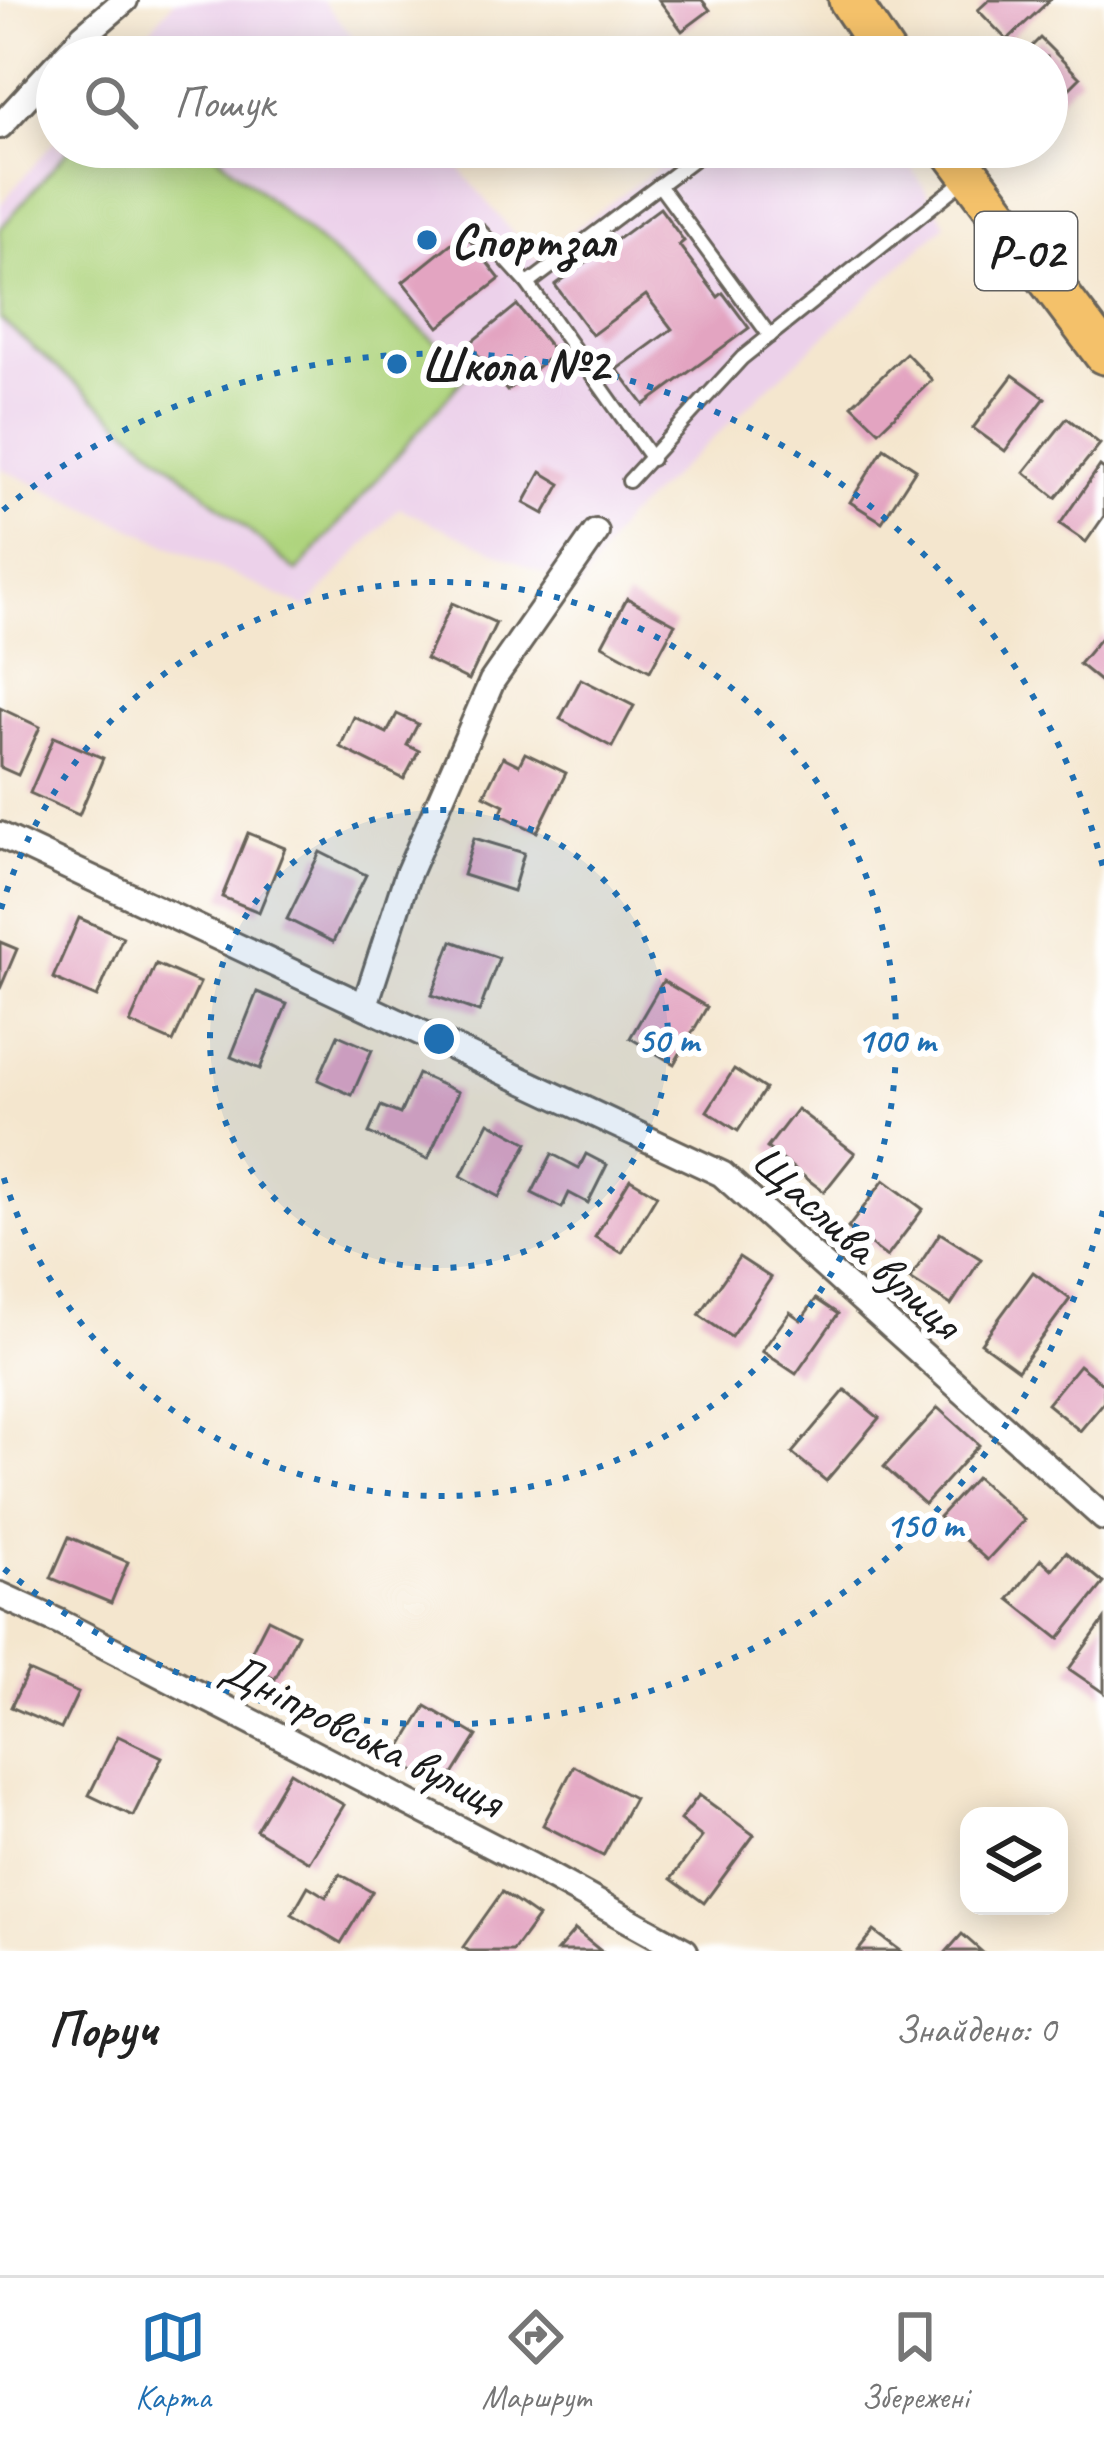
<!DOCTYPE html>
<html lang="uk">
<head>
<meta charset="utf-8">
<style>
  body { margin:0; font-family:Caveat,sans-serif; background:#f2f2f2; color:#222 }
  .controls { position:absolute; right:36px; bottom:36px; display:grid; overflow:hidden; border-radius:24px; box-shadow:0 6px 30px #0003 }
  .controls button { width:108px; height:108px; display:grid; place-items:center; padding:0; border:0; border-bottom:3px solid #e0e0e0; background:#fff; color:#222; font:60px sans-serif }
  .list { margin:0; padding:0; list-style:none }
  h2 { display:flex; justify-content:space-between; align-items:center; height:156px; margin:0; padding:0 48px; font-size:51px }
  h2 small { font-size:39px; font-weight:400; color:#767676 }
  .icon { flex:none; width:66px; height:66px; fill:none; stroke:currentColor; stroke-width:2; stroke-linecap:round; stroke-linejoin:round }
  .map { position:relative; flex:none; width:1104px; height:1951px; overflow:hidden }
  .search { position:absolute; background:#fff; box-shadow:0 6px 30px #0003; left:36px; right:36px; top:36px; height:132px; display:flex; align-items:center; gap:30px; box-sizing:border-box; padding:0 42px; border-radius:66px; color:#767676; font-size:45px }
  .sheet { height:324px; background:#fff }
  nav { display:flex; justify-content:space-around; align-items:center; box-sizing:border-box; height:168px; border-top:3px solid #e0e0e0; background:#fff; font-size:33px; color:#767676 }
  nav a { display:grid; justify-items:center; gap:6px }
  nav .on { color:#1f6fb2 }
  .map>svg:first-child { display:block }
  .built { fill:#ecd1ea }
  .green { fill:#afd47e; stroke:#66784d; stroke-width:3 }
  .building { fill:#e3a4c1 }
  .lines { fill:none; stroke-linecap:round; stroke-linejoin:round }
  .service-casing { stroke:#68635a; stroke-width:18 }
  .minor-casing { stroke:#68635a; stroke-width:30 }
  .primary-casing { stroke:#68635a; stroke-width:45 }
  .service { stroke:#fff; stroke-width:12 }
  .minor { stroke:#fff; stroke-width:24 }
  .primary { stroke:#f4c16a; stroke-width:39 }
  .ring { fill:none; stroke:#1f6fb2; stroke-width:6; stroke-dasharray:6 12 }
  .poi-dot { fill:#1f6fb2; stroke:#fff; stroke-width:4.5 }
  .labels { text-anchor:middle; stroke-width:12; stroke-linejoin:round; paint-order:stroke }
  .shield { fill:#fff; stroke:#606060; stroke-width:3 }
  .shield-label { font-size:45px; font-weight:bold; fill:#1c1c1c }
  .poi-label { font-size:48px; font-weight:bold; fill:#1c1c1c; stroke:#fff; text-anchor:start }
  .street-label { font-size:48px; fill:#1c1c1c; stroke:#fff }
  .centre { fill:#1f6fb2; stroke:#fff; stroke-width:6 }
  .ring-label { font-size:36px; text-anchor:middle; font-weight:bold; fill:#1f6fb2; stroke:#fff; stroke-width:12; stroke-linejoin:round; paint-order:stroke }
</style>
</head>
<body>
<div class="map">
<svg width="1104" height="1951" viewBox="0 0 1104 1951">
  <rect width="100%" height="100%" fill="#fff"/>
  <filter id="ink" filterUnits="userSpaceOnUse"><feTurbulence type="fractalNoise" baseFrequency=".00833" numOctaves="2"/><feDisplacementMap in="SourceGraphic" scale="24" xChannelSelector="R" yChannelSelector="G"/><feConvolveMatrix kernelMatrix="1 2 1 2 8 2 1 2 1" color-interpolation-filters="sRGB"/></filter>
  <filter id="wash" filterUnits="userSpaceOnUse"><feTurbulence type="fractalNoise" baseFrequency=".004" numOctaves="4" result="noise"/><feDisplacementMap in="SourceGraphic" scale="48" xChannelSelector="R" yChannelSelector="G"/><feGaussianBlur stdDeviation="2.7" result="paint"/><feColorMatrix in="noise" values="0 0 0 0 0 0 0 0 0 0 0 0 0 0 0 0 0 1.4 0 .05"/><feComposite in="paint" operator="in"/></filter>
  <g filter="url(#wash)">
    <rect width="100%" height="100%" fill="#f4e6ce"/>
    <g class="built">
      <path d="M175,0H322L369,57H127Z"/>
      <path d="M57,138V147H442L534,259L687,147H899L946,224L622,522L579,590L399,508L306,608L0,468V205Z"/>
    </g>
    <path class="green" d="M71,147H208L470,371L297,572L0,319V229Z"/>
    <g id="blocks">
      <g class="building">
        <path d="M659,0H702L710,10L682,31Z"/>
        <path d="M989,0H1050L1007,40L978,10Z"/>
        <path d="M1040,38L1080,78L1047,111V57H1021Z"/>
        <path d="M733,39L747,57H710Z"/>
        <path d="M660,208L684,241L679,245L718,297L723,293L749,328L644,405L617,369L672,329L646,295L592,335L555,285Z"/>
        <path d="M464,233L500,279L439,327L403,282Z"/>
        <path d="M517,305L555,353L507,391L469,344Z"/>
        <path d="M906,353L932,380L879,431L852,405Z"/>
        <path d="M1013,375L1045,398L1005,451L973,428Z"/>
        <path d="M1067,418L1100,444L1056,498L1024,472Z"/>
        <path d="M884,448L916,469L882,522L850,502Z"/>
        <path d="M1100,466L1104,469V516L1086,542L1060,524Z"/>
        <path d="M541,472L561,484L544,514L524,503Z"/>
        <path d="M627,598L675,624L650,671L602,645Z"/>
        <path d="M452,603L496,623L469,680L426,659Z"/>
        <path d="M1104,634V678L1101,682L1079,664Z"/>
        <path d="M581,679L634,706L612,747L560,719Z"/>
        <path d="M0,708L40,727L18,775L0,767Z"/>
        <path d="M397,714L418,724L407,745L419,751L404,779L340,747L354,717L387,733Z"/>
        <path d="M54,737L103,758L79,815L30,793Z"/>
        <path d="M525,753L566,773L537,832L500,814L504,805L484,795L503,757L519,765Z"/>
        <path d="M248,833L285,848L259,912L222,897Z"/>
        <path d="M474,838L524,853L513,891L463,875Z"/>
        <path d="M320,852L366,875L333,942L287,919Z"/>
        <path d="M79,918L123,937L97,997L53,978Z"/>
        <path d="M452,941L499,958L479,1012L432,995Z"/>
        <path d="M0,942L17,949L0,989Z"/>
        <path d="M156,964L200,983L173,1042L130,1023Z"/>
        <path d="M663,981L707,1007L674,1064L630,1038Z"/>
        <path d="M257,992L287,1004L260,1069L231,1057Z"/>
        <path d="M338,1035L372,1050L352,1095L318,1080Z"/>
        <path d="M734,1069L765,1089L738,1131L707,1111Z"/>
        <path d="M418,1074L458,1092L428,1159L369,1133L381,1106L400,1114Z"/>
        <path d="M797,1109L855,1153L824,1192L767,1148Z"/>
        <path d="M489,1122L528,1143L499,1197L461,1176Z"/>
        <path d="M552,1154L579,1168L586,1154L607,1165L588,1203L569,1193L562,1208L532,1193Z"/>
        <path d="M630,1179L657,1195L622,1253L595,1237Z"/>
        <path d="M884,1180L923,1209L887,1257L848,1228Z"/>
        <path d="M940,1233L981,1259L951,1305L910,1279Z"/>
        <path d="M739,1257L771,1278L731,1337L699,1315Z"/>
        <path d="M1033,1272L1070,1299L1018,1370L981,1343Z"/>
        <path d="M816,1299L838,1314L796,1374L762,1351L790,1312L801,1320Z"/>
        <path d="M1079,1365L1104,1385V1402L1080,1431L1047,1404Z"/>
        <path d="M845,1390L879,1418L826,1481L792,1453Z"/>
        <path d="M938,1408L979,1445L925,1504L884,1467Z"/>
        <path d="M976,1477L1024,1520L987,1560L939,1517Z"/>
        <path d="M69,1537L128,1562L111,1603L51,1578Z"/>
        <path d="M1066,1552L1104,1583L1059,1639L1009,1599L1041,1559L1052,1569Z"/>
        <path d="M268,1619L298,1634L275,1679L245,1664Z"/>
        <path d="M1104,1620V1693L1069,1669Z"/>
        <path d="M28,1671L78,1693L61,1729L11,1707Z"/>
        <path d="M426,1706L477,1736L444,1789L394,1759Z"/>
        <path d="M118,1736L162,1757L133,1816L89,1795Z"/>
        <path d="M574,1766L634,1798L603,1856L543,1825Z"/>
        <path d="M290,1772L344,1805L309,1862L256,1830Z"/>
        <path d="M699,1795L754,1835L704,1903L671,1879L702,1837L680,1820Z"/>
        <path d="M340,1874L372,1892L341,1943L292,1914L308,1886L326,1897Z"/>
        <path d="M502,1892L538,1917L513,1951H469L463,1947Z"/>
        <path d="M575,1930L601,1951H557Z"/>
        <path d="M874,1931L901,1951H858Z"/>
        <path d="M962,1934L981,1951H947Z"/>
      </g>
    </g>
  </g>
  <g filter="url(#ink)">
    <use href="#blocks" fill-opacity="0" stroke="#68635a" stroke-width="3"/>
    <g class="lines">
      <g class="service-casing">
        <g id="service">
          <path d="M832,57L865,33"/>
          <path d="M659,185L770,336"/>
          <path d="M480,231L528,284L652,459"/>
          <path d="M528,284L710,147"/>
          <path d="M629,481L742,358L966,179"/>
        </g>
      </g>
      <g class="minor-casing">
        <g id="minor">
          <path d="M64,57L83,36L125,0"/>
          <path d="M0,126L57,64"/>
          <path d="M0,835L722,1174L1104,1518"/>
          <path d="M365,1005L407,876L492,681L596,532"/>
          <path d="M0,1595L61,1623L531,1866L685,1951"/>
        </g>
      </g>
      <g class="primary-casing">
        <g id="primary">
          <path d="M849,0L887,57"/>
          <path d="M949,147L1104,354"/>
        </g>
      </g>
      <use href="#service" class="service"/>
      <use href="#minor" class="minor"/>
      <use href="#primary" class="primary"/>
    </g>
  </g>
  <circle cx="439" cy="1039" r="229" fill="#1f6fb2" fill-opacity=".12"/>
  <g class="ring">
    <circle cx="439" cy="1039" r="229"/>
    <path d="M1 909A457 457 0 1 1 1 1169"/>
    <path d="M1103 1211A686 686 0 0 1 3 1568M3 510A686 686 0 0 1 1103 867"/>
  </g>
  <g class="poi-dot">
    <circle cx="427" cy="240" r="12"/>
    <circle cx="397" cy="364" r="12"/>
  </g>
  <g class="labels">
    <rect class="shield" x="975" y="212" width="102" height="78" rx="9"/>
    <g class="shield-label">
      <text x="1026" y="267">Р-02</text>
    </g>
    <g class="poi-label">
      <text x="451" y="257">Спортзал</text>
      <text x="421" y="381">Школа №2</text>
    </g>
    <g class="street-label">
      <text transform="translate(858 1241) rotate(42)" y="17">Щаслива вулиця</text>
      <text transform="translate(363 1733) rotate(27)" y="17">Дніпровська вулиця</text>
    </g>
  </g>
  <circle cx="439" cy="1039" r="18" class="centre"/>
  <g class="ring-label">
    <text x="668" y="1052">50 m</text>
    <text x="896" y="1052">100 m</text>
    <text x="924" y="1537">150 m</text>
  </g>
</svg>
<div class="controls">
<button><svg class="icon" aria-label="layers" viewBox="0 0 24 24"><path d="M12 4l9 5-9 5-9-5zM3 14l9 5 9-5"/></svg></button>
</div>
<div class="search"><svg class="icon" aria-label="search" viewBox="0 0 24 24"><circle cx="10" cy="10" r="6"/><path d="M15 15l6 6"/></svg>Пошук</div>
</div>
<section class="sheet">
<h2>Поруч<small>Знайдено: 0</small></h2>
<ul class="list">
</ul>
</section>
<nav>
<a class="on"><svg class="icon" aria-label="map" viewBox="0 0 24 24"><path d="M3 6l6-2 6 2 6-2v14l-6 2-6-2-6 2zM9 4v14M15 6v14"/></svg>Карта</a>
<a><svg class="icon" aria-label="directions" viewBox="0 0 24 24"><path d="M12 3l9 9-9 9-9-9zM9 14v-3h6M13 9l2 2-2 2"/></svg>Маршрут</a>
<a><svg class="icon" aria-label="saved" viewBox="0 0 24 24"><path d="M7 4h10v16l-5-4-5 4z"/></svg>Збережені</a>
</nav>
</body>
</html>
